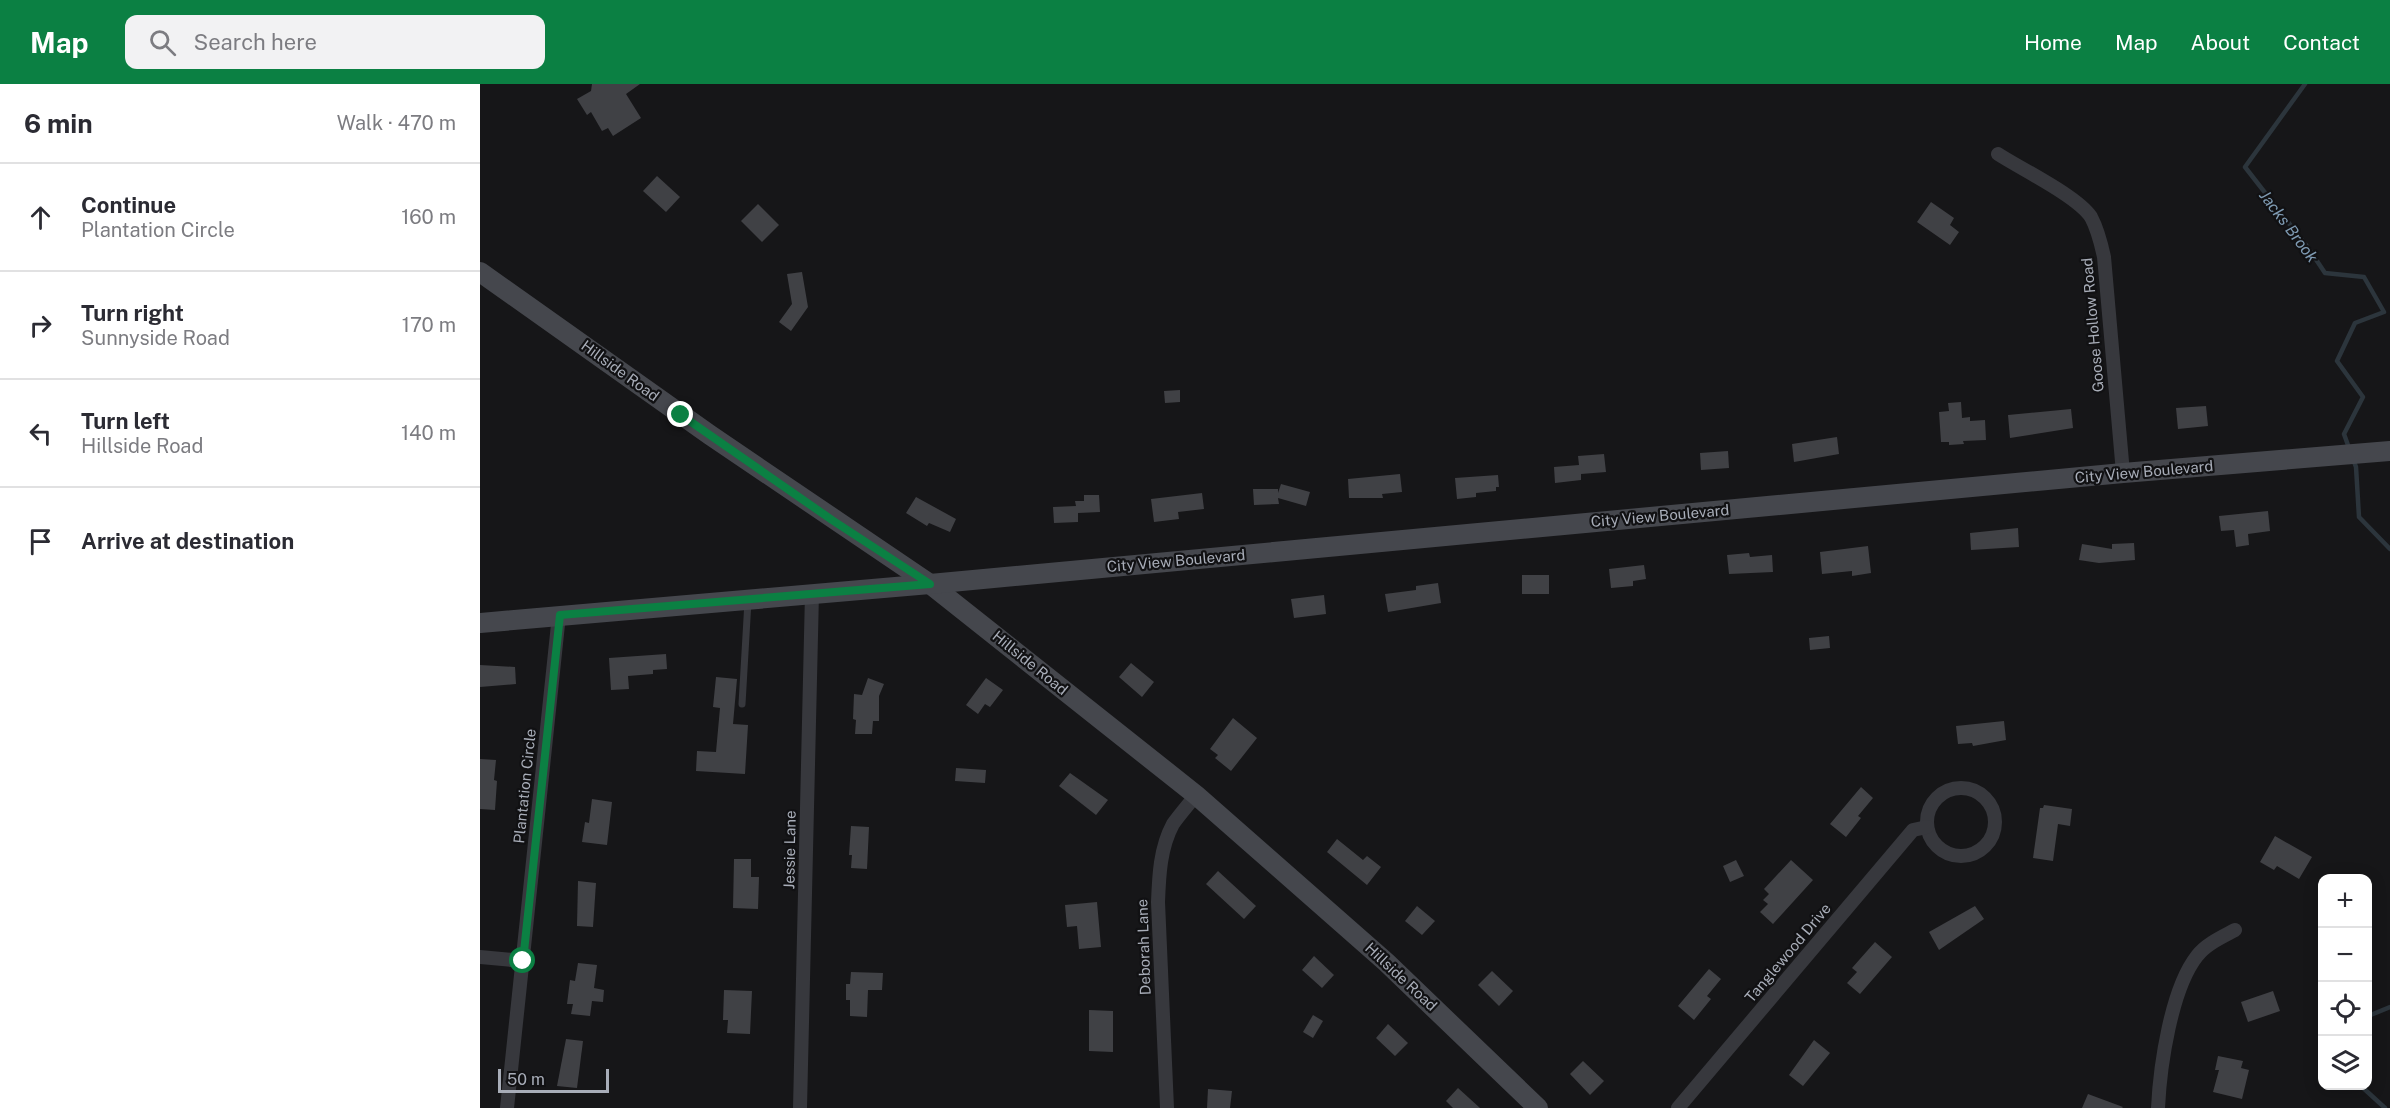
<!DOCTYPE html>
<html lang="en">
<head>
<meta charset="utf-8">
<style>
  body { margin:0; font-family:"Public Sans",sans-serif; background:#f2f2f3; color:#2b2b33 }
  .controls { position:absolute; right:18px; bottom:18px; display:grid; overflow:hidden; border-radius:12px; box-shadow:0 3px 15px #0003 }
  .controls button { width:54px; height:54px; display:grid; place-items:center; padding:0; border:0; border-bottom:2px solid #e1e1e2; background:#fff; color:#2b2b33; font:30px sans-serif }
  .scale { position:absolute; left:18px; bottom:15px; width:111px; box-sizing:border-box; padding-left:6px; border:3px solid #a8adb8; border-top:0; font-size:16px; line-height:21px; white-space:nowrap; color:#a8adb8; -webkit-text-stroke:4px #111113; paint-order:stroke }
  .stop { position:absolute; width:18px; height:18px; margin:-14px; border:4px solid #0b8043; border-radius:50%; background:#fff }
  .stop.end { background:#0b8043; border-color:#fff; box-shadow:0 2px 6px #0008 }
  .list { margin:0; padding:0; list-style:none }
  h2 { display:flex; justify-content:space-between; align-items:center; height:78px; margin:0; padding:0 24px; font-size:26px }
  h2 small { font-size:20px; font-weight:400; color:#7c7c81 }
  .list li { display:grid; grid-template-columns:39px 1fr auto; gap:18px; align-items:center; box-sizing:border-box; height:108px; padding:0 24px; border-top:2px solid #e1e1e2 }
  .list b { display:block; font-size:22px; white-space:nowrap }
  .list p { margin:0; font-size:20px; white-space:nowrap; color:#7c7c81 }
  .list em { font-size:20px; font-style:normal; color:#7c7c81 }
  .icon { flex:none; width:33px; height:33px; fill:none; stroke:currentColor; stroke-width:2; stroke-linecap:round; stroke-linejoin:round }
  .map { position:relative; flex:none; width:1910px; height:1024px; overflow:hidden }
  header { display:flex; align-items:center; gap:36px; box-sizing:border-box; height:84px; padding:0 30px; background:#0b8043; color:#fff }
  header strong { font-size:28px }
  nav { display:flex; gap:33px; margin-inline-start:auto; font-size:21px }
  .search { width:420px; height:54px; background:#f2f2f3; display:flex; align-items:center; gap:15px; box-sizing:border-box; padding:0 21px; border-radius:12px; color:#7c7c81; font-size:22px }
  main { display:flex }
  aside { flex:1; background:#fff }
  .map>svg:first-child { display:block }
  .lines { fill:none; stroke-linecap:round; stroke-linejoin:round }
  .stream { stroke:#2c353c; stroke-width:4.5 }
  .building { fill:#404145 }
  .lane { stroke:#37383d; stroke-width:7 }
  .street { stroke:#37383d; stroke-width:14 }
  .secondary { stroke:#45474d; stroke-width:20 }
  .route { stroke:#0b8043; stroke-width:8 }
  .labels { text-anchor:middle; stroke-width:4.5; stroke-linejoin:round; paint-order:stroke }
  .street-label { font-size:15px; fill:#a8adb8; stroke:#111113 }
  .water-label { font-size:16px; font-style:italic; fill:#7f9bb3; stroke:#111113 }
</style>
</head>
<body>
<header>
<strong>Map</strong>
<div class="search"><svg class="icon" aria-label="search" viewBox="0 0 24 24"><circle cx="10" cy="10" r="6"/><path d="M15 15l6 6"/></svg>Search here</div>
<nav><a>Home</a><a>Map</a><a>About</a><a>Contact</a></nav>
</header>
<main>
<aside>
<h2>6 min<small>Walk · 470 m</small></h2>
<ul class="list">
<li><svg class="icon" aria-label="ahead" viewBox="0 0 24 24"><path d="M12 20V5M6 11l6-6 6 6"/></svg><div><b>Continue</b><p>Plantation Circle</p></div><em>160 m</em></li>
<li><svg class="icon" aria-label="right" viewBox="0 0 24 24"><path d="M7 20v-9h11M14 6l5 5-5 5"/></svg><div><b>Turn right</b><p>Sunnyside Road</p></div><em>170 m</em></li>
<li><svg class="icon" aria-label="left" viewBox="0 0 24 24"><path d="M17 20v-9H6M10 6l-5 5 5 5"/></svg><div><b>Turn left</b><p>Hillside Road</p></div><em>140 m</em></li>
<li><svg class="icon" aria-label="arrive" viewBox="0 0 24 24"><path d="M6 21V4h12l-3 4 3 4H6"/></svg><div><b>Arrive at destination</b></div></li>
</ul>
</aside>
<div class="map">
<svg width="1910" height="1024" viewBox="0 0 1910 1024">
  <rect width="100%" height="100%" fill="#161618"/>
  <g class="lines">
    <g class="stream">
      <path d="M1825,0L1765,83L1829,165L1845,189L1884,193L1904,228L1875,239L1857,277L1883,313L1864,350L1869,364"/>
      <path d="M1873,375L1876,383L1879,433L1910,465"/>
      <path d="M1888,932L1910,923"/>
      <path d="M1881,1002L1905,1024"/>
    </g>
  </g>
  <g class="building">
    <path d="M112,0H160L146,10L161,34L133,52L128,44L122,47L111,28L107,31L97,15L111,7Z"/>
    <path d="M177,92L200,113L186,128L163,107Z"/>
    <path d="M1451,118L1474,134L1470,141L1479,148L1470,161L1437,138Z"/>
    <path d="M278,120L299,141L282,158L261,137Z"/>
    <path d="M322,188L328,223L311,247L299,238L312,220L307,190Z"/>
    <path d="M700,306V318L685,319L684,307Z"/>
    <path d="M1481,318L1482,334L1490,333V337L1505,336L1506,356L1483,357L1484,360L1469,361V358H1461L1459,328L1469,327L1468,319Z"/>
    <path d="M1726,322L1728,342L1698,345L1696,324Z"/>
    <path d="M1591,325L1593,344L1530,354L1528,331Z"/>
    <path d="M1357,353L1359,370L1314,378L1312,360Z"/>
    <path d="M1248,367L1249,384L1221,386L1220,369Z"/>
    <path d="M1124,370L1126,388L1101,390V396L1075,399L1074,383L1099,381L1098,372Z"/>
    <path d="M920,390L922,408L902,410L903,414H869L868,395Z"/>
    <path d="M1018,391L1019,403H1016V407L996,409V413L977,415L975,394Z"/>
    <path d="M801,400L830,408L826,422L798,414L799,420L774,421L773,405H798V409Z"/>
    <path d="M722,409L724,425L698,428L699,435L674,438L671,415Z"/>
    <path d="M604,411H619L620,428L598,429V438L574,439L573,423L596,422L595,417H604Z"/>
    <path d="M436,413L476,435L470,448L449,439L447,442L426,429Z"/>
    <path d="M1788,427L1790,447L1768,450L1769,461L1756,463L1754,446L1741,447L1739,432Z"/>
    <path d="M1538,444L1539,463L1491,466L1490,449Z"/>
    <path d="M1654,459L1655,476L1619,479L1599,476L1602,460L1632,465V460Z"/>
    <path d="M1388,462L1391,489L1372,492V487L1342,490L1340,468Z"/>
    <path d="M1269,469L1270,473L1292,471L1293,488L1249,490L1247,471Z"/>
    <path d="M1164,481L1166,495L1153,497V502L1131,504L1129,485Z"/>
    <rect x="1042" y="491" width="27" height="19"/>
    <path d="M958,499L961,519L908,528L905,510L936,506V502Z"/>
    <path d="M844,511L846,530L814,534L811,515Z"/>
    <path d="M1349,552L1350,564L1330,566L1329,554Z"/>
    <path d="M186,570L187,585L173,586V590L148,592L149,605L131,606L129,574Z"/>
    <path d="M651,579L674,598L662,613L639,593Z"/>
    <path d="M0,581L35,583L36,600L0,603Z"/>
    <path d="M236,593L257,595L253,640L268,641L265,690L216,687L217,667L236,668L240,624L233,623Z"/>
    <path d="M388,594L404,600L399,612V637H393L392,650H375L376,636L373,635L374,610L382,611Z"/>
    <path d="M506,594L523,606L510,623L505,620L498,630L486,621Z"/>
    <path d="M753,634L777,654L751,687L735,674L738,671L730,665Z"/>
    <path d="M1524,637L1526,656L1493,662L1492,659L1478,660L1476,642Z"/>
    <path d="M0,675L16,676L14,696L17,697L15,726L0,725Z"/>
    <path d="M476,684L506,686L505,699L475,697Z"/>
    <path d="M590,689L628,716L616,731L579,702Z"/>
    <path d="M1381,703L1393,714L1378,732L1381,734L1366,753L1350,740Z"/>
    <path d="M112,715L132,718L127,761L102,758L105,738L109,739Z"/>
    <path d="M1564,721L1592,725L1590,742L1578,740L1573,777L1553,774L1560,724H1563Z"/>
    <path d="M371,742L389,743L387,785L371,784L372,771H369Z"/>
    <path d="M1795,752L1832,773L1819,795L1797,782L1794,786L1780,778Z"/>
    <path d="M857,755L883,776L887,772L901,783L887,801L847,768Z"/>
    <path d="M254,775H271V793H279L278,825L253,824Z"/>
    <path d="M1256,776L1264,792L1250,798L1243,782Z"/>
    <path d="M1311,776L1333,796L1293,840L1280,828L1288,820L1283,816L1289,810L1284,805Z"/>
    <path d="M738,787L776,822L764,835L726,800Z"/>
    <path d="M98,797L116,799L113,843L97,842Z"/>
    <path d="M617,818L621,863L599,865L597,842L587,843L585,821Z"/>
    <path d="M937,822L955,837L942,851L925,837Z"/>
    <path d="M1495,822L1504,835L1459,866L1449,848Z"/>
    <path d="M1395,858L1412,873L1380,910L1367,899L1377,888L1372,884Z"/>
    <path d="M834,872L854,891L842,904L822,886Z"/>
    <path d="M98,879L117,881L114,904L124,906L123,918L112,917L110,932L91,930L93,920H87L90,896L95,897Z"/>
    <path d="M1229,885L1241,895L1227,912L1231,915L1214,936L1198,922Z"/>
    <path d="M1012,887L1033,907L1019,922L998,901Z"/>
    <path d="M371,888L403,889L402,906H388L387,933L370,932V916H366V900H370Z"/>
    <path d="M244,906L272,907L270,950L247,949L248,936H243Z"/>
    <path d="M1793,907L1800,927L1768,938L1761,918Z"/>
    <path d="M609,926L633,927V968L609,967Z"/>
    <path d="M833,931L843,937L833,954L823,948Z"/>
    <path d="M908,940L928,959L915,972L896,954Z"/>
    <path d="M86,955L103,957L97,1004L77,1002Z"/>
    <path d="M1334,956L1350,969L1323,1002L1309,991Z"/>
    <path d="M1738,972L1763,977L1761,984L1769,986L1762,1015L1733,1008L1739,986H1735Z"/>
    <path d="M1103,977L1124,997L1110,1011L1090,990Z"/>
    <path d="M978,1004L1000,1024H973L966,1017Z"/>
    <path d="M728,1005L752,1007L750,1024H727Z"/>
    <path d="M1608,1010L1643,1023L1642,1024H1602Z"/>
  </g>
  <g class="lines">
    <path class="lane" d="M262,620L268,517"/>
    <g class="street">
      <path d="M1518,70C1541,85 1597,112 1611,133C1618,146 1621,159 1624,173L1643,389"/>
      <circle cx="1481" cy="738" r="34"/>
      <path d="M0,873L43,877"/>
      <path d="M27,1024L79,531"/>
      <path d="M320,1024L332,509"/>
      <path d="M687,1024L678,818C679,792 680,764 693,740C700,730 709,720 716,711"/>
      <path d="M1198,1024L1433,746L1447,743"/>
      <path d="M1678,1024C1680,982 1691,905 1717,872C1726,860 1742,853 1755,846"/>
    </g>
    <g class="secondary">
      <path d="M0,188L230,351L450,500L716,711L906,878L1058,1024"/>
      <path d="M0,539L450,500L1643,389L1910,367"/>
    </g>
  </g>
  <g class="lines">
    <path class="route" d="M43,877L80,531L450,500L352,436L201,331"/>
  </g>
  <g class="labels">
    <g class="street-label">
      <text transform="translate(1613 241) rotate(-95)" y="5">Goose Hollow Road</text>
      <text transform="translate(140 287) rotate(36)" y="5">Hillside Road</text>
      <text transform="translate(1664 388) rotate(-5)" y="5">City View Boulevard</text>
      <text transform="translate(1180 432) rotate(-5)" y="5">City View Boulevard</text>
      <text transform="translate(696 477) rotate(-5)" y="5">City View Boulevard</text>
      <text transform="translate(550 579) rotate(39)" y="5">Hillside Road</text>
      <text transform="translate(45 702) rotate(-84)" y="5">Plantation Circle</text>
      <text transform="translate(310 766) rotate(-89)" y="5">Jessie Lane</text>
      <text transform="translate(664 863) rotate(-92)" y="5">Deborah Lane</text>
      <text transform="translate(1308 869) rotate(-50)" y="5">Tanglewood Drive</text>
      <text transform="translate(921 893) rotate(43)" y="5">Hillside Road</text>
    </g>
    <g class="water-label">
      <text transform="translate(1809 142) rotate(53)" y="6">Jacks Brook</text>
    </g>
  </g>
</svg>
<div class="controls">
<button>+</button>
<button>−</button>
<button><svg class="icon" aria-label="locate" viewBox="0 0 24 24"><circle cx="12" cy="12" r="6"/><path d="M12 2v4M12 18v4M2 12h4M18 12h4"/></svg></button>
<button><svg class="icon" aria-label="layers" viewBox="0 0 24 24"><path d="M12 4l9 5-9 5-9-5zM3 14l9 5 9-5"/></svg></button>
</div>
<div class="scale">50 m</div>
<div class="stop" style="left:43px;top:877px"></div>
<div class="stop end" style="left:201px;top:331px"></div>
</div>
</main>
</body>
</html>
